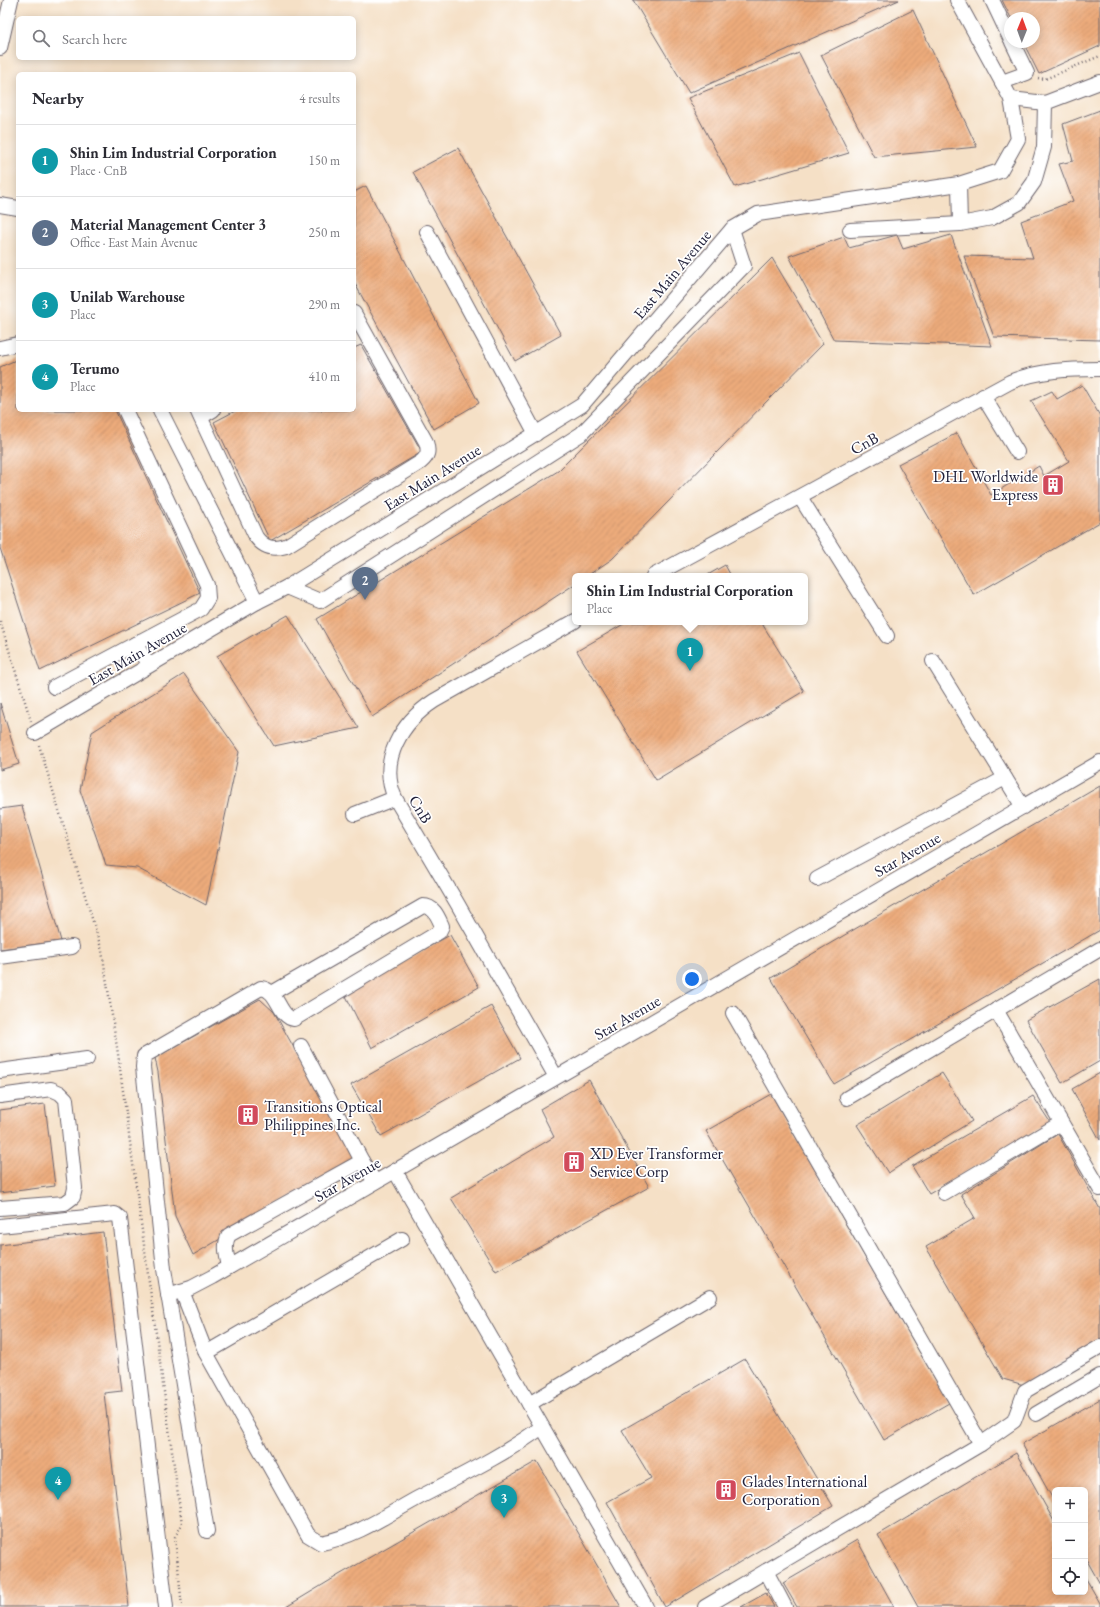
<!DOCTYPE html>
<html lang="en">
<head>
<meta charset="utf-8">
<style>
  body { margin:0; font-family:"EB Garamond",serif; background:#f7f7f7; color:#2b2b33 }
  .controls { position:absolute; right:12px; bottom:12px; display:grid; overflow:hidden; border-radius:6px; box-shadow:0 2px 10px #0003 }
  .controls button { width:36px; height:36px; display:grid; place-items:center; padding:0; border:0; border-bottom:1px solid #e1e1e2; background:#fff; color:#2b2b33; font:20px sans-serif }
  .compass { position:absolute; left:1004px; top:12px; width:36px; height:36px; border-radius:50%; background:#fff; box-shadow:0 2px 10px #0003; rotate:1deg }
  .you { position:absolute; left:692px; top:979px; width:14px; height:14px; margin:-10px; border:3px solid #fff; border-radius:50%; background:#1a73e8; box-shadow:0 0 0 6px #1a73e833 }
  .badge { display:grid; place-items:center; width:26px; height:26px; border-radius:50%; background:#d1495b; color:#fff; font-size:13px; font-weight:700 }
  .pin { position:absolute; translate:-50% -33px; filter:drop-shadow(0 1px 2px #0008) }
  .pin::after { content:''; position:absolute; top:21px; width:14px; height:12px; background:inherit; clip-path:polygon(0 0,100% 0,50% 100%) }
  .popup { position:absolute; left:572px; top:573px; width:236px; height:52px; box-sizing:border-box; display:grid; place-content:center; border-radius:6px; background:#fff; filter:drop-shadow(0 1px 3px #0005); font-size:13px; white-space:nowrap; color:#7c7c81 }
  .popup b { font-size:15px; color:#2b2b33 }
  .popup::after { content:''; position:absolute; left:50%; top:100%; margin-left:-8px; border:8px solid transparent; border-top-color:#fff }
  .list { margin:0; padding:0; list-style:none }
  h2 { display:flex; justify-content:space-between; align-items:center; height:52px; margin:0; padding:0 16px; font-size:17px }
  h2 small { font-size:13px; font-weight:400; color:#7c7c81 }
  .list li { display:grid; grid-template-columns:26px 1fr auto; gap:12px; align-items:center; box-sizing:border-box; height:72px; padding:0 16px; border-top:1px solid #e1e1e2 }
  .list b { display:block; font-size:15px; white-space:nowrap }
  .list p { margin:0; font-size:13px; white-space:nowrap; color:#7c7c81 }
  .list em { font-size:13px; font-style:normal; color:#7c7c81 }
  .icon { flex:none; width:22px; height:22px; fill:none; stroke:currentColor; stroke-width:2; stroke-linecap:round; stroke-linejoin:round }
  .map { position:relative; flex:none; width:1100px; height:1607px; overflow:hidden }
  .search { position:absolute; background:#fff; box-shadow:0 2px 10px #0003; left:16px; top:16px; width:340px; height:44px; display:flex; align-items:center; gap:10px; box-sizing:border-box; padding:0 14px; border-radius:6px; color:#7c7c81; font-size:15px }
  .panel { position:absolute; background:#fff; box-shadow:0 2px 10px #0003; left:16px; top:72px; width:340px; height:340px; border-radius:6px }
  .map>svg:first-child { display:block }
  .building { fill:url(#building-hatch) }
  .lines { fill:none; stroke-linecap:round; stroke-linejoin:round }
  .minor-casing { stroke:#6c646c; stroke-width:16 }
  .path { stroke:#6c646c; stroke-width:2.5; stroke-dasharray:1 3; stroke-linecap:butt }
  .minor { stroke:#fff; stroke-width:14 }
  .labels { text-anchor:middle; stroke-width:3.5; stroke-linejoin:round; paint-order:stroke }
  .street-label { font-size:16px; fill:#22223b; stroke:#fff }
  .poi-label { font-size:16px; fill:#22223b; stroke:#fff; text-anchor:start }
</style>
</head>
<body>
<div class="map">
<svg width="1100" height="1607" viewBox="0 0 1100 1607">
  <defs>
    <pattern id="building-hatch" width="6" height="6" patternUnits="userSpaceOnUse"><rect width="6" height="6" fill="#ecab7b"/><path d="M-1 1l2-2M0 6l6-6M5 7l2-2" fill="none" stroke="#ca936b"/></pattern>
  </defs>
  <rect width="100%" height="100%" fill="#fff"/>
  <filter id="ink" filterUnits="userSpaceOnUse"><feTurbulence type="fractalNoise" baseFrequency=".025" numOctaves="2"/><feDisplacementMap in="SourceGraphic" scale="8" xChannelSelector="R" yChannelSelector="G"/><feConvolveMatrix kernelMatrix="1 2 1 2 8 2 1 2 1" color-interpolation-filters="sRGB"/></filter>
  <filter id="wash" filterUnits="userSpaceOnUse"><feTurbulence type="fractalNoise" baseFrequency=".012" numOctaves="4" result="noise"/><feDisplacementMap in="SourceGraphic" scale="16" xChannelSelector="R" yChannelSelector="G"/><feGaussianBlur stdDeviation="0.9" result="paint"/><feColorMatrix in="noise" values="0 0 0 0 0 0 0 0 0 0 0 0 0 0 0 0 0 1.4 0 .05"/><feComposite in="paint" operator="in"/></filter>
  <g filter="url(#wash)">
    <rect width="100%" height="100%" fill="#f5e0c6"/>
    <g id="blocks">
      <g class="building">
        <path d="M633,0H899L689,93Z"/>
        <path d="M1002,0H1100V46L1039,74L1023,42H1034V18H1011Z"/>
        <path d="M913,10L977,147L874,157L821,55Z"/>
        <path d="M799,53L849,153L735,187L688,98Z"/>
        <path d="M1100,110V340L994,337L964,256L1033,258L1021,221L1073,201L1059,164L1073,161L1063,124Z"/>
        <path d="M458,148L561,335L515,361L413,172Z"/>
        <path d="M366,186L479,403L434,429L354,282V192Z"/>
        <path d="M897,235L903,249L951,235L992,346L834,340L789,256L844,237L849,248Z"/>
        <path d="M772,258L823,344L612,559L587,576H575V584L372,717L317,619L558,471Z"/>
        <path d="M361,345L422,452L270,541L214,422L237,410H354V348Z"/>
        <path d="M18,359V410H115L200,593L40,671L0,548V367Z"/>
        <path d="M1082,385L1100,416V522L974,595L898,464L957,433L991,495L1039,466L1044,476L1069,461L1031,401L1052,391L1057,399Z"/>
        <path d="M725,565L731,576H706Z"/>
        <path d="M288,615L359,728L274,746L217,656Z"/>
        <path d="M627,622H761L804,691L656,780L577,651Z"/>
        <path d="M184,674L239,752L206,905L137,868L106,865L80,790L92,732Z"/>
        <path d="M0,703L19,764L0,770Z"/>
        <path d="M1100,786V930L834,1084L771,978Z"/>
        <path d="M22,806L61,941L0,949V809Z"/>
        <path d="M450,935L479,987L372,1048L345,994Z"/>
        <path d="M1100,979V1061L1062,1083L1026,1020Z"/>
        <path d="M260,999L274,1012L356,1159L193,1255L175,1216L158,1072L155,1058Z"/>
        <path d="M491,1006L520,1058L381,1136L351,1085Z"/>
        <path d="M942,1073L972,1121L888,1173L857,1125Z"/>
        <path d="M1100,1073V1140L1072,1089Z"/>
        <path d="M589,1080L649,1187L496,1271L451,1198L554,1137L540,1109Z"/>
        <path d="M771,1094L949,1403L884,1440L706,1131Z"/>
        <path d="M1033,1096L1050,1122L929,1194L912,1166Z"/>
        <path d="M45,1104L55,1186L0,1193V1110Z"/>
        <path d="M1058,1134L1100,1209V1340L1024,1385L1003,1379L926,1247L975,1218L961,1194Z"/>
        <path d="M103,1232L122,1391L104,1393L129,1607H0V1245Z"/>
        <path d="M745,1359L833,1506L665,1607L607,1502L651,1478L622,1430Z"/>
        <path d="M1100,1399V1584L1085,1557V1490H1055V1503L1022,1444Z"/>
        <path d="M1016,1453L1055,1523V1592H1085V1577L1100,1603V1607H918L878,1535Z"/>
        <path d="M537,1461L621,1607H286L339,1575Z"/>
        <path d="M857,1540L894,1607H797L783,1583Z"/>
        <path d="M766,1593L774,1607H741Z"/>
      </g>
    </g>
  </g>
  <g filter="url(#ink)">
    <use href="#blocks" fill-opacity="0" stroke="#6c646c" stroke-width="1"/>
    <g class="lines">
      <g class="minor-casing">
        <g id="minor">
          <path d="M992,0L1010,38"/>
          <path d="M0,48L11,0"/>
          <path d="M1002,82L1027,73L1012,42"/>
          <path d="M1011,99L1045,103"/>
          <path d="M959,184L960,224L992,218L1019,203L1034,182L1044,147L1045,103L1100,82"/>
          <path d="M0,205L18,208"/>
          <path d="M850,230L960,224"/>
          <path d="M427,232L536,434"/>
          <path d="M0,348L18,344"/>
          <path d="M983,396L1017,452"/>
          <path d="M160,410L257,602"/>
          <path d="M197,410L256,537C264,548 273,550 286,546L421,462C428,456 429,451 426,442L354,313"/>
          <path d="M201,417L213,410"/>
          <path d="M800,497L887,636"/>
          <path d="M653,576L1010,382C1039,370 1069,369 1100,369"/>
          <path d="M287,587L320,601L581,434L744,266L732,229"/>
          <path d="M135,644L149,665"/>
          <path d="M933,661L1023,807"/>
          <path d="M54,687L201,609L208,598L207,585L125,410"/>
          <path d="M35,733L257,602L287,587L582,405L732,229L758,214L959,184L1000,171L1018,139L1011,99L957,0"/>
          <path d="M355,814L395,798"/>
          <path d="M817,879L1005,778"/>
          <path d="M0,957L72,947"/>
          <path d="M996,1010L1100,1189"/>
          <path d="M733,1013L981,1444"/>
          <path d="M301,1046L362,1161L375,1182"/>
          <path d="M0,1071L87,1059"/>
          <path d="M556,1077L457,903L395,798C378,760 402,722 434,701L575,621"/>
          <path d="M0,1096L51,1089L60,1093L66,1099L75,1188L73,1197L65,1203L0,1208"/>
          <path d="M847,1098L1100,949"/>
          <path d="M395,1171L646,1607"/>
          <path d="M944,1193L1061,1123"/>
          <path d="M0,1226L115,1214L120,1218L166,1607"/>
          <path d="M229,1267C227,1256 223,1245 229,1235L362,1161"/>
          <path d="M182,1291L206,1353L308,1535L321,1543C355,1537 387,1515 418,1498C460,1476 504,1455 542,1427"/>
          <path d="M168,1295L191,1288L212,1277L1100,762"/>
          <path d="M206,1353L402,1239"/>
          <path d="M529,1404L710,1297"/>
          <path d="M1036,1414L1100,1376"/>
          <path d="M207,1531L164,1269L143,1067L144,1056L261,988C279,990 278,1017 294,1019L439,932L442,926C438,917 434,906 423,906L272,993"/>
          <path d="M766,1571L785,1607"/>
          <path d="M705,1607L981,1444L1014,1421L1025,1391L1100,1347"/>
        </g>
      </g>
      <g class="path">
        <path d="M1038,78L1045,79L1100,56"/>
        <path d="M0,621L31,721"/>
        <path d="M39,745L102,951L118,1054L182,1524L175,1537L182,1607"/>
      </g>
      <use href="#minor" class="minor"/>
    </g>
  </g>
  <defs>
    <g id="building-square" transform="scale(1.15)"><rect x="-9" y="-9" width="18" height="18" rx="4" fill="#d1495b" stroke="#fff"/><path d="M-4-6H4V6H1V3H-1V6H-4ZM-2.5-4.3h1.7v1.8h-1.7ZM.8-4.3h1.7v1.8H.8ZM-2.5-1h1.7V.8h-1.7ZM.8-1h1.7V.8H.8Z" fill="#fff"/></g>
  </defs>
  <g fill-rule="evenodd">
    <use href="#building-square" x="1053" y="485"/>
    <use href="#building-square" x="248" y="1115"/>
    <use href="#building-square" x="574" y="1162"/>
    <use href="#building-square" x="726" y="1490"/>
  </g>
  <g class="labels">
    <g class="street-label">
      <text transform="translate(672 274) rotate(-50)" y="6">East Main Avenue</text>
      <text transform="translate(864 443) rotate(-29)" y="6">CnB</text>
      <text transform="translate(432 477) rotate(-32)" y="6">East Main Avenue</text>
      <text transform="translate(137 653) rotate(-30)" y="6">East Main Avenue</text>
      <text transform="translate(421 809) rotate(59)" y="6">CnB</text>
      <text transform="translate(907 854) rotate(-30)" y="6">Star Avenue</text>
      <text transform="translate(627 1017) rotate(-30)" y="6">Star Avenue</text>
      <text transform="translate(347 1179) rotate(-30)" y="6">Star Avenue</text>
    </g>
    <g class="poi-label">
      <text x="1038" y="482" text-anchor="end">DHL Worldwide<tspan x="1038" dy="18">Express</tspan></text>
      <text x="264" y="1112">Transitions Optical<tspan x="264" dy="18">Philippines Inc.</tspan></text>
      <text x="590" y="1159">XD Ever Transformer<tspan x="590" dy="18">Service Corp</tspan></text>
      <text x="742" y="1487">Glades International<tspan x="742" dy="18">Corporation</tspan></text>
    </g>
  </g>
</svg>
<div class="controls">
<button>+</button>
<button>−</button>
<button><svg class="icon" aria-label="locate" viewBox="0 0 24 24"><circle cx="12" cy="12" r="6"/><path d="M12 2v4M12 18v4M2 12h4M18 12h4"/></svg></button>
</div>
<svg class="compass" viewBox="-18 -18 36 36"><path d="M0-13l5 13h-10z" fill="#e53935"/><path d="M0 13l5-13h-10z" fill="#7c7c81"/></svg>
<div class="you"></div>
<div class="pin badge" style="left:690px;top:671px;background:#0f9aa8">1</div>
<div class="popup"><b>Shin Lim Industrial Corporation</b>Place</div>
<div class="pin badge" style="left:365px;top:600px;background:#5c6f8a">2</div>
<div class="pin badge" style="left:504px;top:1518px;background:#0f9aa8">3</div>
<div class="pin badge" style="left:58px;top:1500px;background:#0f9aa8">4</div>
<div class="search"><svg class="icon" aria-label="search" viewBox="0 0 24 24"><circle cx="10" cy="10" r="6"/><path d="M15 15l6 6"/></svg>Search here</div>
<section class="panel">
<h2>Nearby<small>4 results</small></h2>
<ul class="list">
<li><span class="badge" style="background:#0f9aa8">1</span><div><b>Shin Lim Industrial Corporation</b><p>Place · CnB</p></div><em>150 m</em></li>
<li><span class="badge" style="background:#5c6f8a">2</span><div><b>Material Management Center 3</b><p>Office · East Main Avenue</p></div><em>250 m</em></li>
<li><span class="badge" style="background:#0f9aa8">3</span><div><b>Unilab Warehouse</b><p>Place</p></div><em>290 m</em></li>
<li><span class="badge" style="background:#0f9aa8">4</span><div><b>Terumo</b><p>Place</p></div><em>410 m</em></li>
</ul>
</section>
</div>
</body>
</html>
